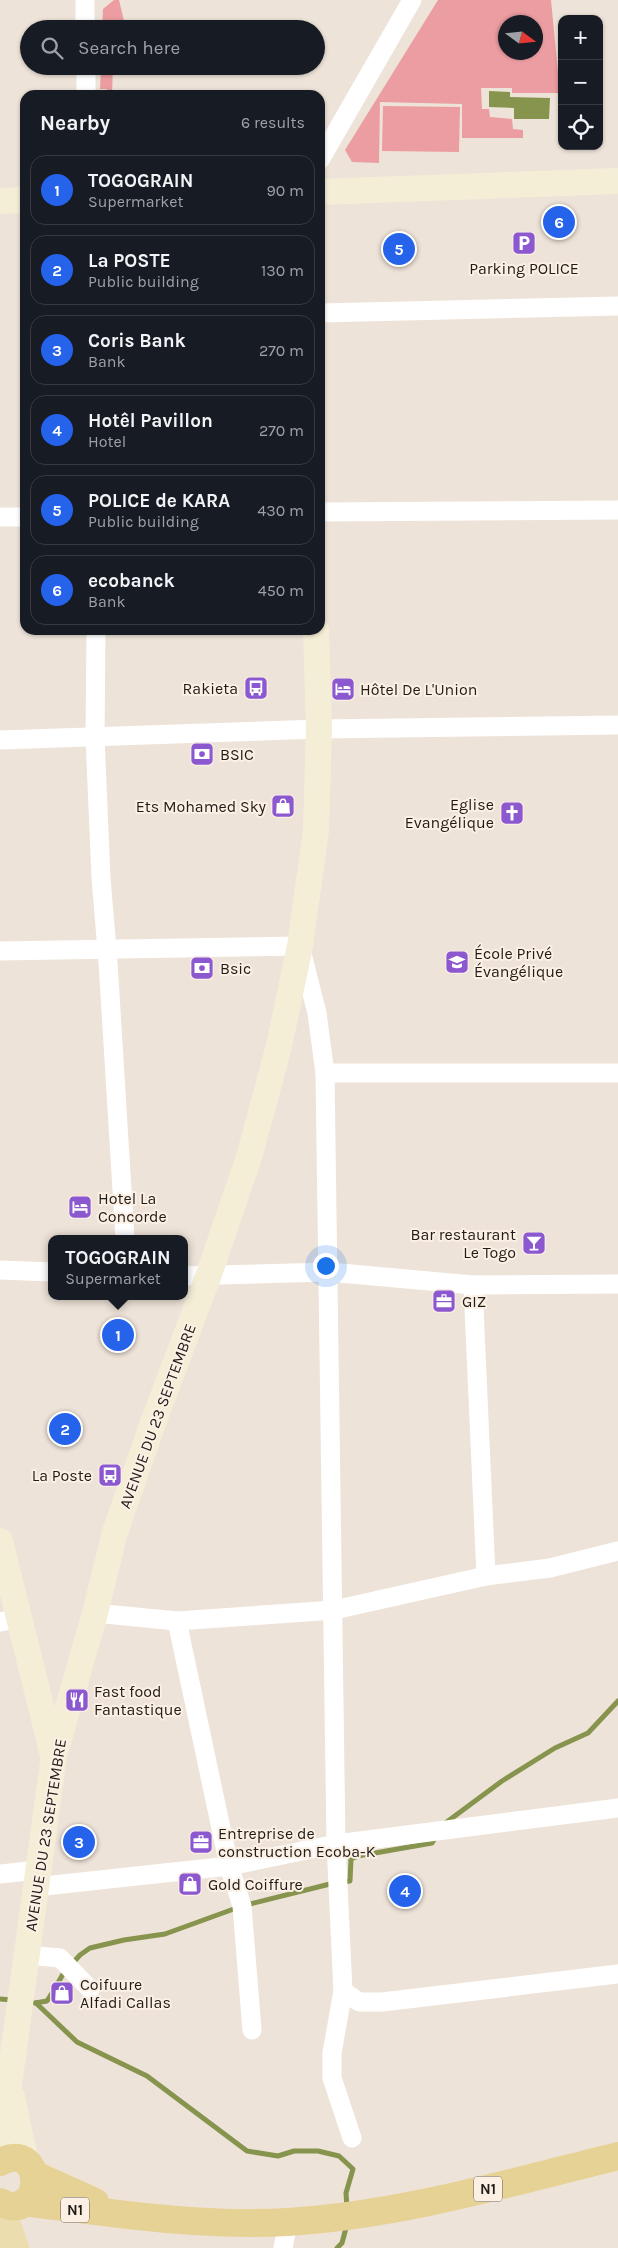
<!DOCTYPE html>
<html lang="en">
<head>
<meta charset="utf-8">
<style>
  body { margin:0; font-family:Karla,sans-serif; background:#20242c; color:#f1f3f6 }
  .controls { position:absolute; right:15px; top:15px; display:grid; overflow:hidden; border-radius:10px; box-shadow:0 1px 4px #0004 }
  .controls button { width:45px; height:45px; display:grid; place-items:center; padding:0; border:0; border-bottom:1px solid #363941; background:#171b24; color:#f1f3f6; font:25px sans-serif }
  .compass { position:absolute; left:498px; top:15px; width:45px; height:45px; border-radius:50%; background:#171b24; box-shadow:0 1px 4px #0004; rotate:105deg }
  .you { position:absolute; left:325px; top:1265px; width:18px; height:18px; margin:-12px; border:4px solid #fff; border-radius:50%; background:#1a73e8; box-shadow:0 0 0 8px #1a73e833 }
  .badge { display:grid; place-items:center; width:32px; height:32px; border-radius:50%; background:#2563eb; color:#fff; font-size:16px; font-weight:700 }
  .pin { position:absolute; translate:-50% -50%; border:2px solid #fff; box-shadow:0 1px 5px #0006 }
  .popup { position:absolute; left:48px; top:1235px; width:140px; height:65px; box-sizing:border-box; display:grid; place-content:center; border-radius:10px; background:#171b24; filter:drop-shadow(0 1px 4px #0005); font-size:16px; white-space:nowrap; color:#9ea1a6 }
  .popup b { font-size:19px; color:#f1f3f6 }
  .popup::after { content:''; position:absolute; left:50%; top:100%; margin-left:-10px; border:10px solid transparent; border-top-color:#171b24 }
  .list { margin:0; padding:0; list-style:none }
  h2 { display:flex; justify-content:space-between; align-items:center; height:65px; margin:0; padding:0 20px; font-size:21px }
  h2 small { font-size:16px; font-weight:400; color:#9ea1a6 }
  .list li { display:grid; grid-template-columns:32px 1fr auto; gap:15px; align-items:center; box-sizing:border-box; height:70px; margin:0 10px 10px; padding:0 10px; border:1px solid #363941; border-radius:15px }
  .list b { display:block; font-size:19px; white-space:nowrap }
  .list p { margin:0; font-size:16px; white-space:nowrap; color:#9ea1a6 }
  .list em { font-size:16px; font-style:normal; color:#9ea1a6 }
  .icon { flex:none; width:28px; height:28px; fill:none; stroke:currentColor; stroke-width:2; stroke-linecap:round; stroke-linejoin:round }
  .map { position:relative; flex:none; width:618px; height:2248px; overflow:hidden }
  .search { position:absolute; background:#171b24; box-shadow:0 1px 4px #0004; left:20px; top:20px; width:305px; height:55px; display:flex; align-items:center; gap:12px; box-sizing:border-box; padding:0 18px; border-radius:28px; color:#9ea1a6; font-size:19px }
  .panel { position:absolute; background:#171b24; box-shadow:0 1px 4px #0004; left:20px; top:90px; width:305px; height:545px; border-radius:15px }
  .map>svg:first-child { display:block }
  .green { fill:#eb9da1; fill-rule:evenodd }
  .water { fill:#87944e }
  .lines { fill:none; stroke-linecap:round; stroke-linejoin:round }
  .stream { stroke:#87944e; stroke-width:5 }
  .minor { stroke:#fff; stroke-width:19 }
  .secondary { stroke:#f5eed7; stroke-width:26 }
  .primary { stroke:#ecddaf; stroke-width:28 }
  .trunk { stroke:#e6d294; stroke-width:28 }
  .labels { text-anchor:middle; stroke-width:4; stroke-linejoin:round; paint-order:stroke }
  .shield { fill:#fcf0e5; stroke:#625c56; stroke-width:1 }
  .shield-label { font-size:15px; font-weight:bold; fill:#201c18 }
  .poi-label { font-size:16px; fill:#201c18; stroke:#fcf0e5; text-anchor:start }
  .street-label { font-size:16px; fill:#201c18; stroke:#fcf0e5 }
</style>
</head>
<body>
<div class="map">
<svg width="618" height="2248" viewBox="0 0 618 2248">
  <rect width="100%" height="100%" fill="#eee3d8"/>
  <g class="green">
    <path d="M114,0H119L126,29H102L103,9Z"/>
    <path d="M438,0H551L560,93H512V88H481L482,109H489L490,117L512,119L513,129L523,130V138H462V104L380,102L379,163L352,162L345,150ZM506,22H536V52H506Z"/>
    <path d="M101,66H113L112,94H107V89H100Z"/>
    <path d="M383,106L460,107L459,152L382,151Z"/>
  </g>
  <path class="water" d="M489,91L510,92V97L550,98L549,119H514V108L489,107Z"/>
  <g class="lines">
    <g class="stream">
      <path d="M444,1824L502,1781L555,1748L588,1733L618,1701"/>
      <path d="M342,1882L350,1881L351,1859L358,1856L432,1843L437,1835"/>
      <path d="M55,1988L63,1974L80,1955L90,1948L124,1940L165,1934L242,1906L334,1883"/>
      <path d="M0,1999L12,2000"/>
      <path d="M35,2003L47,2001L52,1993"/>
      <path d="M36,2003L77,2042L147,2076L247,2151L278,2156L294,2151H318L339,2156L353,2169L346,2193L347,2208"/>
      <path d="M337,2248L342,2243L347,2224"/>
    </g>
    <g class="minor">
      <path d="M85,0V29"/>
      <path d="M86,66V95"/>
      <path d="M320,160L412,0"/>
      <path d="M320,313L618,306"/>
      <path d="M320,512L618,510"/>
      <path d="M0,517H25"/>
      <path d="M96,630L95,737L101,878L108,962L125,1239"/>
      <path d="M0,740L319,729L618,725"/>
      <path d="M0,951L300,946L317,1013L325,1073L336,1844L343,1991L332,2053V2078L352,2138"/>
      <path d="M325,1073H618"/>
      <path d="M0,1270L52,1272"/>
      <path d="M184,1276L329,1272L473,1285L618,1284"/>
      <path d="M473,1285L486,1576"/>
      <path d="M95,1613L177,1621L334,1610L486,1576L550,1568L618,1551"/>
      <path d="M177,1621L229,1866L242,1906L252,2030"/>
      <path d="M0,1622L21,1618"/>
      <path d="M0,1874L37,1870"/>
      <path d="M35,1887L229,1866L336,1844L618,1808"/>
      <path d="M27,1955L60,1958L90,1989"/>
      <path d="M343,1991L359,2002H382L618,1974"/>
      <path d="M283,2248L288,2222"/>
    </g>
    <g class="secondary">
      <path d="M320,192L618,181"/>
      <path d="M0,201L25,200"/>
      <path d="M0,1541L53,1755"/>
      <path d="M12,2097L26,2163"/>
      <path d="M0,2150L54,1756L95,1613L115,1532L153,1423L208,1277L249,1157L279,1046L300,946L316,830L319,729L316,630"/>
    </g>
    <path class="primary" d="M0,2205L15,2248"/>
    <g class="trunk">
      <path d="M0,2162C47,2138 44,2227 0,2202"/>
      <path d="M35,2175L95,2202"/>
      <path d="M24,2202C112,2213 200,2227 288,2222C400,2215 509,2183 618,2156"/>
    </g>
  </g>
  <defs>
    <g id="parking-square" transform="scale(1.25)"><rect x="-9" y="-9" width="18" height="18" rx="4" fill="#8b58d0" stroke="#fcf0e5"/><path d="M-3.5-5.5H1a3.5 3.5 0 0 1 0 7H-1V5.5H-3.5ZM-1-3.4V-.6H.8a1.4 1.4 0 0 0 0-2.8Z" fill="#fff"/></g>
    <g id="bus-square" transform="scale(1.25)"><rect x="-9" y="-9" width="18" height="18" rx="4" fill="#8b58d0" stroke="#fcf0e5"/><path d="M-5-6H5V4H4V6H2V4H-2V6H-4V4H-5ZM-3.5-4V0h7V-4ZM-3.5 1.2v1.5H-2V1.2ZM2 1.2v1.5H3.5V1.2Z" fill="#fff"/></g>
    <g id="hotel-square" transform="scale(1.25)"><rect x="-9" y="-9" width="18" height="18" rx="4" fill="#8b58d0" stroke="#fcf0e5"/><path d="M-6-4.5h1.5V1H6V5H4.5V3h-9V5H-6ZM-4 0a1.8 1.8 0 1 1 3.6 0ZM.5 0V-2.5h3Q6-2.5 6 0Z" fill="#fff"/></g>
    <g id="bank-square" transform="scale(1.25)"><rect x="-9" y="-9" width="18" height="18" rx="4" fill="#8b58d0" stroke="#fcf0e5"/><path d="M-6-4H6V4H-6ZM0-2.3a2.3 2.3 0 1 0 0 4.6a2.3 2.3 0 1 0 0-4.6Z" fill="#fff"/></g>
    <g id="shop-square" transform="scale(1.25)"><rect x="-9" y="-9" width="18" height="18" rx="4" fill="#8b58d0" stroke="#fcf0e5"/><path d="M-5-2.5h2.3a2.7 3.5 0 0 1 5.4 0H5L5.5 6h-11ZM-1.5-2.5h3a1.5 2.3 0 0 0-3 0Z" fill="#fff"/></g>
    <g id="church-square" transform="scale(1.25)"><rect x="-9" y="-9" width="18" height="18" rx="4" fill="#8b58d0" stroke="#fcf0e5"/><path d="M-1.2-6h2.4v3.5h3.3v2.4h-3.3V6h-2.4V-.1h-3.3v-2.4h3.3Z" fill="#fff"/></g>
    <g id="school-square" transform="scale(1.25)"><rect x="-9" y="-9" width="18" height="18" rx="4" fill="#8b58d0" stroke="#fcf0e5"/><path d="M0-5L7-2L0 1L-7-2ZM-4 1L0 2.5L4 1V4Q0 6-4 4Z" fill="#fff"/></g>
    <g id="bar-square" transform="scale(1.25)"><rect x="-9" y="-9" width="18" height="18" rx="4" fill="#8b58d0" stroke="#fcf0e5"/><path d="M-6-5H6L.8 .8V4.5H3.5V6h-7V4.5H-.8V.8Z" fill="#fff"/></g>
    <g id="office-square" transform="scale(1.25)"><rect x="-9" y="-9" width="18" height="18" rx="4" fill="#8b58d0" stroke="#fcf0e5"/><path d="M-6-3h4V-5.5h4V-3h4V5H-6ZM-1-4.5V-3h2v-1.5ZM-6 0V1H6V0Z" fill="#fff"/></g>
    <g id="restaurant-square" transform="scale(1.25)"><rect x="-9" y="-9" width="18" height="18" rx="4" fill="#8b58d0" stroke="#fcf0e5"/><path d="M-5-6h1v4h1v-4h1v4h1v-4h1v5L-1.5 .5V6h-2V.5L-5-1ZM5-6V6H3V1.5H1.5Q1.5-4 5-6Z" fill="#fff"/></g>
  </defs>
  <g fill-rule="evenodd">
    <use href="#parking-square" x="524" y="243"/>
    <use href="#bus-square" x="256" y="688"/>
    <use href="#hotel-square" x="343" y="689"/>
    <use href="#bank-square" x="202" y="754"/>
    <use href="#shop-square" x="283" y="806"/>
    <use href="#church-square" x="512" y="813"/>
    <use href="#school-square" x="457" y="962"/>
    <use href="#bank-square" x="202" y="968"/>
    <use href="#hotel-square" x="80" y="1207"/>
    <use href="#bar-square" x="534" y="1243"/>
    <use href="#office-square" x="444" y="1301"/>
    <use href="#bus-square" x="110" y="1475"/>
    <use href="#restaurant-square" x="77" y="1700"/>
    <use href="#office-square" x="201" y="1842"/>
    <use href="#shop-square" x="190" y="1884"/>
    <use href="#shop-square" x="62" y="1993"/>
  </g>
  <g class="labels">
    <g class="shield">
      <rect x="474" y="2176.5" width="28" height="25" rx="4"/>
      <rect x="61" y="2197.5" width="28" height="25" rx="4"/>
    </g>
    <g class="shield-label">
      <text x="488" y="2194">N1</text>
      <text x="75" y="2215">N1</text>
    </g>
    <g class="poi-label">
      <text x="524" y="274" text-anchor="middle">Parking POLICE</text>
      <text x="238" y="694" text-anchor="end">Rakieta</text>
      <text x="360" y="695">Hôtel De L'Union</text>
      <text x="220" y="760">BSIC</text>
      <text x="494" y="810" text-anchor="end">Eglise<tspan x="494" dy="18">Evangélique</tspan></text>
      <text x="266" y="812" text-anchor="end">Ets Mohamed Sky</text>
      <text x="474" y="959">École Privé<tspan x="474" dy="18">Évangélique</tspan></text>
      <text x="220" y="974">Bsic</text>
      <text x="98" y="1204">Hotel La<tspan x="98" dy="18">Concorde</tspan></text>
      <text x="516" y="1240" text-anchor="end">Bar restaurant<tspan x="516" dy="18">Le Togo</tspan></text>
      <text x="462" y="1307">GIZ</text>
      <text x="92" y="1481" text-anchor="end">La Poste</text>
      <text x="94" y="1697">Fast food<tspan x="94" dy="18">Fantastique</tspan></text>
      <text x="218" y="1839">Entreprise de<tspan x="218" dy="18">construction Ecoba-K</tspan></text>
      <text x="208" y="1890">Gold Coiffure</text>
      <text x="80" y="1990">Coifuure<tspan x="80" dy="18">Alfadi Callas</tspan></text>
    </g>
    <g class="street-label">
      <text transform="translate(157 1416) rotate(-70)" y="6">AVENUE DU 23 SEPTEMBRE</text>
      <text transform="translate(45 1835) rotate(-81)" y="6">AVENUE DU 23 SEPTEMBRE</text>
    </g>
  </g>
</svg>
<div class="controls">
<button>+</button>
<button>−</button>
<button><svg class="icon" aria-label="locate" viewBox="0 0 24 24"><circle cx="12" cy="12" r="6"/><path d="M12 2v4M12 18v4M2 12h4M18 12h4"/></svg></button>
</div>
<svg class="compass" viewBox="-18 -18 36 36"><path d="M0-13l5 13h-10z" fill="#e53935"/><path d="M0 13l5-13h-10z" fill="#9ea1a6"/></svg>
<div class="you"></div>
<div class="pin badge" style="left:118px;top:1335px">1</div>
<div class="popup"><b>TOGOGRAIN</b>Supermarket</div>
<div class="pin badge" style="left:65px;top:1429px">2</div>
<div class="pin badge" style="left:79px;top:1842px">3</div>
<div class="pin badge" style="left:405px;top:1891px">4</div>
<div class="pin badge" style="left:399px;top:249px">5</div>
<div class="pin badge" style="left:559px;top:222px">6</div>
<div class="search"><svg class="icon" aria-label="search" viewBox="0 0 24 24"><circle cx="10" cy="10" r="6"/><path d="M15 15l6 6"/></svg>Search here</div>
<section class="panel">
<h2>Nearby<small>6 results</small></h2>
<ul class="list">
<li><span class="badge">1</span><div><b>TOGOGRAIN</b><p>Supermarket</p></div><em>90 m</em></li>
<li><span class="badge">2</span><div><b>La POSTE</b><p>Public building</p></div><em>130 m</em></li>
<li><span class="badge">3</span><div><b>Coris Bank</b><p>Bank</p></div><em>270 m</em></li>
<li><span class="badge">4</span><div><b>Hotêl Pavillon</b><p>Hotel</p></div><em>270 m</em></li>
<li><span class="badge">5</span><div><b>POLICE de KARA</b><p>Public building</p></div><em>430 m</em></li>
<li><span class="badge">6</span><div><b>ecobanck</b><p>Bank</p></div><em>450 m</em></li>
</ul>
</section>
</div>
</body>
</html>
